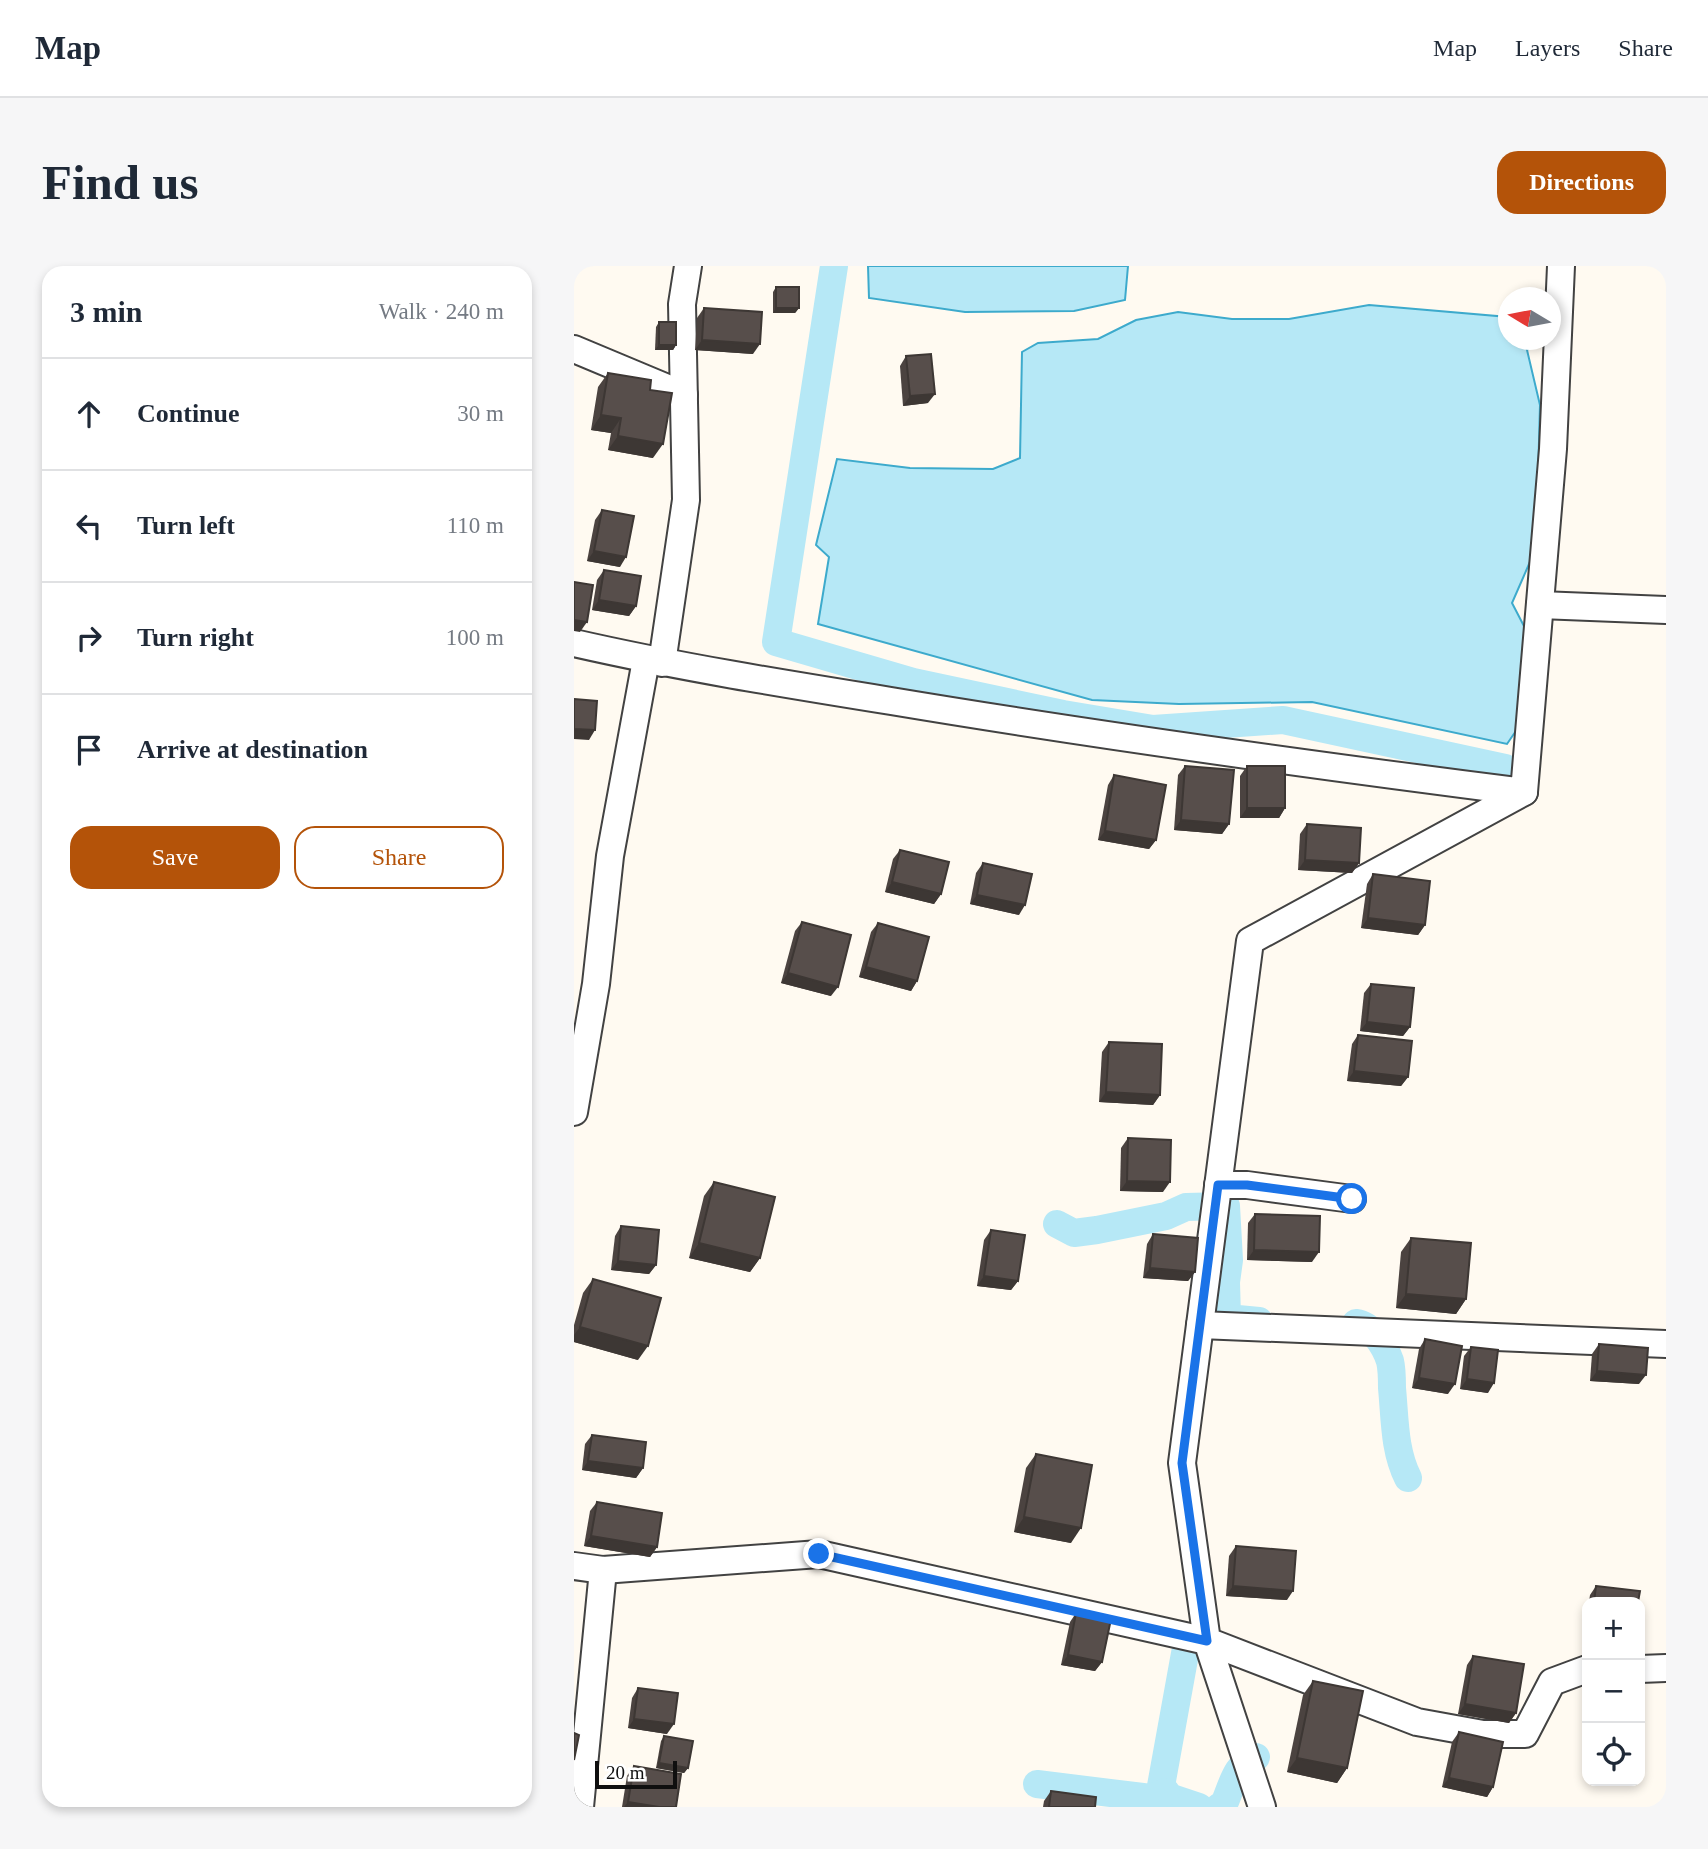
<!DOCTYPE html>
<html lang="en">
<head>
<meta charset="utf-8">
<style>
  body { margin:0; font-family:Georgia,serif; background:#f6f6f7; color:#1f2937 }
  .controls { position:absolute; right:21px; bottom:21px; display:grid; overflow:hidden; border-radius:14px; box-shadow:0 4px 10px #0003 }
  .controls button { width:63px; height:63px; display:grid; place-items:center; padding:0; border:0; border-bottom:2px solid #e0e1e3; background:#fff; color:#1f2937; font:35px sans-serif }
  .compass { position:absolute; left:924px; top:21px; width:63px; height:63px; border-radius:50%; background:#fff; box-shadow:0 4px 10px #0003; rotate:280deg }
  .scale { position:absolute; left:21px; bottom:18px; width:82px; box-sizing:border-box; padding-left:7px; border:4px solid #0f0f0f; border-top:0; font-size:19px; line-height:24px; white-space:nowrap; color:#0f0f0f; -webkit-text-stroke:5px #fff; paint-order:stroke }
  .stop { position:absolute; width:21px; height:21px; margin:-16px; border:5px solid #1a73e8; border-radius:50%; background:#fff }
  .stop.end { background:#1a73e8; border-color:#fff; box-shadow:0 2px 7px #0008 }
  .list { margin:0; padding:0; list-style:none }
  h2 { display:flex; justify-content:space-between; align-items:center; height:91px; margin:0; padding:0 28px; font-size:30px }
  h2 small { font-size:23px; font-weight:400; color:#747a83 }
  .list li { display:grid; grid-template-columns:46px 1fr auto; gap:21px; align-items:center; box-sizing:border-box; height:112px; padding:0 28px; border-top:2px solid #e0e1e3 }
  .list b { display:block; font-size:26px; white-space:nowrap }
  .list em { font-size:23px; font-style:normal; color:#747a83 }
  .actions { display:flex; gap:14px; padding:21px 28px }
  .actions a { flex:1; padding:16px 0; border:2px solid #b45309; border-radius:21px; text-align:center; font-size:24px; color:#b45309 }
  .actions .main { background:#b45309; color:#fff }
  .icon { flex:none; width:38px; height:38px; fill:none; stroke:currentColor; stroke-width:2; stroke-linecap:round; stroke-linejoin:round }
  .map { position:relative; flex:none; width:1092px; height:1541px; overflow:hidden; border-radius:21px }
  header { display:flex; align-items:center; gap:42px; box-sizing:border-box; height:98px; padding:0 35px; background:#fff; border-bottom:2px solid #e0e1e3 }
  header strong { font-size:33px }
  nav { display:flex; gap:38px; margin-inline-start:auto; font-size:24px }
  .intro { display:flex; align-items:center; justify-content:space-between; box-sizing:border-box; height:168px; padding:0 42px }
  h1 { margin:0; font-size:49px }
  .button { padding:18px 32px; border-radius:21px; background:#b45309; color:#fff; font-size:24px; font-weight:700 }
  main { display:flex; gap:42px; padding:0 42px }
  aside { flex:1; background:#fff; border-radius:21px; box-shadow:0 4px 10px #0003 }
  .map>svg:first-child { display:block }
  .water { fill:#b6e8f6; stroke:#3daacc; stroke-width:2 }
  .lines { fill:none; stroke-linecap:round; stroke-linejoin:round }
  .canal { stroke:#b6e8f6; stroke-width:28 }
  .minor-casing { stroke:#424242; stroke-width:30 }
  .minor { stroke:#fff; stroke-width:26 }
  .wall { fill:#4b4340 }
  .shaded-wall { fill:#3d3734 }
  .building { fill:#574e4b; stroke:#3d3734; stroke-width:2 }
  .route { stroke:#1a73e8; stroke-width:9 }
</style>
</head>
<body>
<header>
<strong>Map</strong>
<nav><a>Map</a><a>Layers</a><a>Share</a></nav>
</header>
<div class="intro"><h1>Find us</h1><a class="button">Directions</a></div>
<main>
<aside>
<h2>3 min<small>Walk · 240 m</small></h2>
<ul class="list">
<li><svg class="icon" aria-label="ahead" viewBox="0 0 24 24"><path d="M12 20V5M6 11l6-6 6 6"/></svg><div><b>Continue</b></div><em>30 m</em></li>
<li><svg class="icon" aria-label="left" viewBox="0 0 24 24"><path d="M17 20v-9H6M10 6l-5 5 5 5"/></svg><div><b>Turn left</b></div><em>110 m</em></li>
<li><svg class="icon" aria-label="right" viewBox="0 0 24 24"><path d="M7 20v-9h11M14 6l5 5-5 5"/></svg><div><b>Turn right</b></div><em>100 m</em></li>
<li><svg class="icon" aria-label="arrive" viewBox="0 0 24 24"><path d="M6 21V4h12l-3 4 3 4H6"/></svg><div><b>Arrive at destination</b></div></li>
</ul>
<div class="actions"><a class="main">Save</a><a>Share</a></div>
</aside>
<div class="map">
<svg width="1092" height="1541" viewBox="0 0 1092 1541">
  <rect width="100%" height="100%" fill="#fffaf1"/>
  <g class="water">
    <path d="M294,0H554L551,34L500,45L391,46L295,32Z"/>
    <path d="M795,39L934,51V74H963L964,76L953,84L966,139L962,282L938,337L952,364L946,459L933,478L738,436L605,438L518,434L244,358L255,291L242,279L263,193L336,202L419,203L446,192L448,86L464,77L524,73L562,54L604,46L658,53H715Z"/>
  </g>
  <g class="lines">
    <g class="canal">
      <path d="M260,0L202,376L339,416L489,448L579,463L709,454L931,502"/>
      <path d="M483,958L500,967L523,964L592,950L612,941L652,940L655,994L652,1016L653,1052L685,1055"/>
      <path d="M782,1057C798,1059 811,1080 816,1095C818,1103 818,1114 818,1122C821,1153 820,1184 834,1212"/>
      <path d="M614,1371L587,1520L595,1531L625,1541"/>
      <path d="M463,1518L577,1532L592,1526"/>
      <path d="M645,1541L650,1538C658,1520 662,1497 682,1491"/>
    </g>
    <g class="minor-casing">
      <g id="minor">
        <path d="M0,83L110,129"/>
        <path d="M966,339L1092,344"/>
        <path d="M0,377C105,401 211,418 317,435C527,470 738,499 950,526L979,183L987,0"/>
        <path d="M88,397L112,234L108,38L114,0"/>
        <path d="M950,526L676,675L608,1197L633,1375L843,1456L909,1468H951L978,1416L1013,1403"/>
        <path d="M0,846L22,718L36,590L72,394"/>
        <path d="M644,919H673L778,933"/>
        <path d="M626,1059L1092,1078"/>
        <path d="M0,1300L29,1304L245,1288L633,1375L688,1541"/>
        <path d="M1066,1403L1092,1402"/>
        <path d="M6,1541L29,1304"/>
      </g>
    </g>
    <use href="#minor" class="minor"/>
  </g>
  <g class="wall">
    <path d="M202,21L225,42L221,47H199V26Z"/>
    <path d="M130,42L179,88L121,84L123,52Z"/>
    <path d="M85,56L102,79L99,84H81L82,61Z"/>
    <path d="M332,90L354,137L329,140L326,100Z"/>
    <path d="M34,107L76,124L79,192L34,184L37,167L17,164L24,121Z"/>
    <path d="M28,244L46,301L13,295L21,254Z"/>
    <path d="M30,304L62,340L55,350L18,344L23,314Z"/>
    <path d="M611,500L655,558L648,568L600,564L604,509Z"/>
    <path d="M673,500L711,542L705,552H666V510Z"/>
    <path d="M540,509L582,574L575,583L524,574L534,519Z"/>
    <path d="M733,558L785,597L778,607L724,604L726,568Z"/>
    <path d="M326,584L367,628L360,638L311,626L319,593Z"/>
    <path d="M409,597L445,649L396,638L402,607Z"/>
    <path d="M799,608L851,659L844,669L787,662L793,618Z"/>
    <path d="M228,656L257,730L207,717L221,665Z"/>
    <path d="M304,657L343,715L337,725L285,711L297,666Z"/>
    <path d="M797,718L836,761L829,770L786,765L790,727Z"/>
    <path d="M784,769L834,811L827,820L773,815L778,778Z"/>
    <path d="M535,776L586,829L579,839L525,836L528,786Z"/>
    <path d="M554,872L589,926L546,925L547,882Z"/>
    <path d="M140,916L186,992L176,1006L115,992L130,930Z"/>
    <path d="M681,948L738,996L673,994L674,957Z"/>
    <path d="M47,960L82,999L75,1008L37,1004L41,970Z"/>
    <path d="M417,964L444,1015L437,1024L403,1020L410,974Z"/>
    <path d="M579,968L621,1006L614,1015L569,1012L573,978Z"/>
    <path d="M837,972L892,1033L882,1048L822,1042L827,986Z"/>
    <path d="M19,1013L64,1094L0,1076V1059L9,1027Z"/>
    <path d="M851,1073L874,1128L838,1122L845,1083Z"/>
    <path d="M1025,1078L1065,1118L1016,1115L1018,1088Z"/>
    <path d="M897,1081L914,1127L886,1123L890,1090Z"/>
    <path d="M18,1169L69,1202L62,1212L8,1204L11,1178Z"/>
    <path d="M462,1188L497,1277L440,1266L452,1202Z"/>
    <path d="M23,1236L83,1281L76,1291L10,1280L16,1245Z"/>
    <path d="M662,1280L713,1334L652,1330L655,1290Z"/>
    <path d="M1022,1320L1064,1336H1015L1016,1329Z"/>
    <path d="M502,1347L528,1396L521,1405L487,1399L496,1356Z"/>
    <path d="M1013,1348V1369H1011Z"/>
    <path d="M899,1390L942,1447L935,1457L884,1448L893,1399Z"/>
    <path d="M739,1415L773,1502L763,1517L713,1506L729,1429Z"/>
    <path d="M64,1422L93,1468L54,1462L58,1432Z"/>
    <path d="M885,1466L919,1521L913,1531L868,1521L878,1476Z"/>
    <path d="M90,1470L114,1502L110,1507L82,1502L87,1475Z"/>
    <path d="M60,1500L102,1541H48L53,1510Z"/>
    <path d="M477,1525L521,1541H469L470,1535Z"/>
  </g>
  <g class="shaded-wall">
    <path d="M202,42H225L221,47H199Z"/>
    <path d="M128,74L186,78L179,88L121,84Z"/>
    <path d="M85,79H102L99,84H81Z"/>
    <path d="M361,128L354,137L329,140L336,130Z"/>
    <path d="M27,149L47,152L37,167L17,164Z"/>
    <path d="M44,170L89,178L79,192L34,184Z"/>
    <path d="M20,285L52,291L46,301L13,295Z"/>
    <path d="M25,334L62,340L55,350L18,344Z"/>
    <path d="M0,354L13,356L6,366L0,365Z"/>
    <path d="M0,463L21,464L15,474L0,473Z"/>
    <path d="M673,542H711L705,552H666Z"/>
    <path d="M607,554L655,558L648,568L600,564Z"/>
    <path d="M531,565L582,574L575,583L524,574Z"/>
    <path d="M731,594L785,597L778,607L724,604Z"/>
    <path d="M318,616L367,628L360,638L311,626Z"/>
    <path d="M403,629L451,639L445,649L396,638Z"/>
    <path d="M794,652L851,659L844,669L787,662Z"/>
    <path d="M292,701L343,715L337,725L285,711Z"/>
    <path d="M214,707L264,721L257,730L207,717Z"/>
    <path d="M793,756L836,761L829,770L786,765Z"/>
    <path d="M780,805L834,811L827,820L773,815Z"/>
    <path d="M532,826L586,829L579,839L525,836Z"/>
    <path d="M553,915L596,916L589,926L546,925Z"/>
    <path d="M125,977L186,992L176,1006L115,992Z"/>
    <path d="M680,984L745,986L738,996L673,994Z"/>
    <path d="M44,995L82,999L75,1008L37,1004Z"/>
    <path d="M576,1002L621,1006L614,1015L569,1012Z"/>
    <path d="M410,1010L444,1015L437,1024L403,1020Z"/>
    <path d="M832,1028L892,1033L882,1048L822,1042Z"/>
    <path d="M6,1061L74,1080L64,1094L0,1076V1069Z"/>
    <path d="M1023,1105L1072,1109L1065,1118L1016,1115Z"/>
    <path d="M845,1112L881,1118L874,1128L838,1122Z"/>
    <path d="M893,1113L920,1117L914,1127L886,1123Z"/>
    <path d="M14,1195L69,1202L62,1212L8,1204Z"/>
    <path d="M450,1251L507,1262L497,1277L440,1266Z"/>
    <path d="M17,1270L83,1281L76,1291L10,1280Z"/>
    <path d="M659,1320L719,1325L713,1334L652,1330Z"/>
    <path d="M494,1389L528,1396L521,1405L487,1399Z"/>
    <path d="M891,1438L942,1447L935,1457L884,1448Z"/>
    <path d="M60,1453L100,1458L93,1468L54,1462Z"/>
    <path d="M723,1492L773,1502L763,1517L713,1506Z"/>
    <path d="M85,1497L114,1502L110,1507L82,1502Z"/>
    <path d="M875,1512L919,1521L913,1531L868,1521Z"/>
    <path d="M54,1536L85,1541H50Z"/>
  </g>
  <g class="building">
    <rect x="202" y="21" width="23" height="21"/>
    <path d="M130,42L188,46L186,78L128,74Z"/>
    <rect x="85" y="56" width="17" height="23"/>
    <path d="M357,88L361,128L336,130L332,90Z"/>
    <path d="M34,107L77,114L76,124L98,127L89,178L44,170L47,152L27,149Z"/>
    <path d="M28,244L60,250L52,291L20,285Z"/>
    <path d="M30,304L67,310L62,340L25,334Z"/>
    <path d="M0,316L19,319L13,356L0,354Z"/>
    <path d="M0,433L23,435L21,464L0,463Z"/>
    <path d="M611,500L660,504L655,558L607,554Z"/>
    <rect x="673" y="500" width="38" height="42"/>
    <path d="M540,509L592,519L582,574L531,565Z"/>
    <path d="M733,558L787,562L785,597L731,594Z"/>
    <path d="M326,584L375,596L367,628L318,616Z"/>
    <path d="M409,597L458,608L451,639L403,629Z"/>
    <path d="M799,608L856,615L851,659L794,652Z"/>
    <path d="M228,656L277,669L264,721L214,707Z"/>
    <path d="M304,657L355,671L343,715L292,701Z"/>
    <path d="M797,718L840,722L836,761L793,756Z"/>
    <path d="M784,769L838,775L834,811L780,805Z"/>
    <path d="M535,776L588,778L586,829L532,826Z"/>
    <path d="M554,872L597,874L596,916L553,915Z"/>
    <path d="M140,916L201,931L186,992L125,977Z"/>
    <path d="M681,948L746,950L745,986L680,984Z"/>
    <path d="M47,960L85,964L82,999L44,995Z"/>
    <path d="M417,964L451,969L444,1015L410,1010Z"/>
    <path d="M579,968L624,972L621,1006L576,1002Z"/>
    <path d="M837,972L897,977L892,1033L832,1028Z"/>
    <path d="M19,1013L87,1032L74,1080L6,1061Z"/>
    <path d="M851,1073L888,1080L881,1118L845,1112Z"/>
    <path d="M1025,1078L1074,1082L1072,1109L1023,1105Z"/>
    <path d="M897,1081L924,1084L920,1117L893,1113Z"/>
    <path d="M18,1169L72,1176L69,1202L14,1195Z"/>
    <path d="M462,1188L518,1199L507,1262L450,1251Z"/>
    <path d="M23,1236L88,1247L83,1281L17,1270Z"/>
    <path d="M662,1280L722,1285L719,1325L659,1320Z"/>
    <path d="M1022,1320L1066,1325L1064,1336H1020Z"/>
    <path d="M502,1347L537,1353L528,1396L494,1389Z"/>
    <path d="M899,1390L950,1398L942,1447L891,1438Z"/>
    <path d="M739,1415L789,1425L773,1502L723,1492Z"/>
    <path d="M64,1422L104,1427L100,1458L60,1453Z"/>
    <path d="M885,1466L929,1476L919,1521L875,1512Z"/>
    <path d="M0,1467L5,1469L0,1494Z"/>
    <path d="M90,1470L119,1475L114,1502L85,1497Z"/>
    <path d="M60,1500L107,1508L102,1541H85L54,1536Z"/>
    <path d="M477,1525L522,1531L521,1541H475Z"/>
  </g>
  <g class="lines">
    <path class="route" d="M245,1288L633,1375L608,1197L644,919H673L778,933"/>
  </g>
</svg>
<div class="controls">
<button>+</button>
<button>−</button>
<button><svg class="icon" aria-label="locate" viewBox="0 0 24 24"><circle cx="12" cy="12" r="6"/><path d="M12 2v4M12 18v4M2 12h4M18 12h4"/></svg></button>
</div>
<svg class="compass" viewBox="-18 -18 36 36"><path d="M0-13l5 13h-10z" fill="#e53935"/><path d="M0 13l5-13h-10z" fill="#747a83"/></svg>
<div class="scale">20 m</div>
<div class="stop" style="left:778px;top:933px"></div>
<div class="stop end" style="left:245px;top:1288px"></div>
</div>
</main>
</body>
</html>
